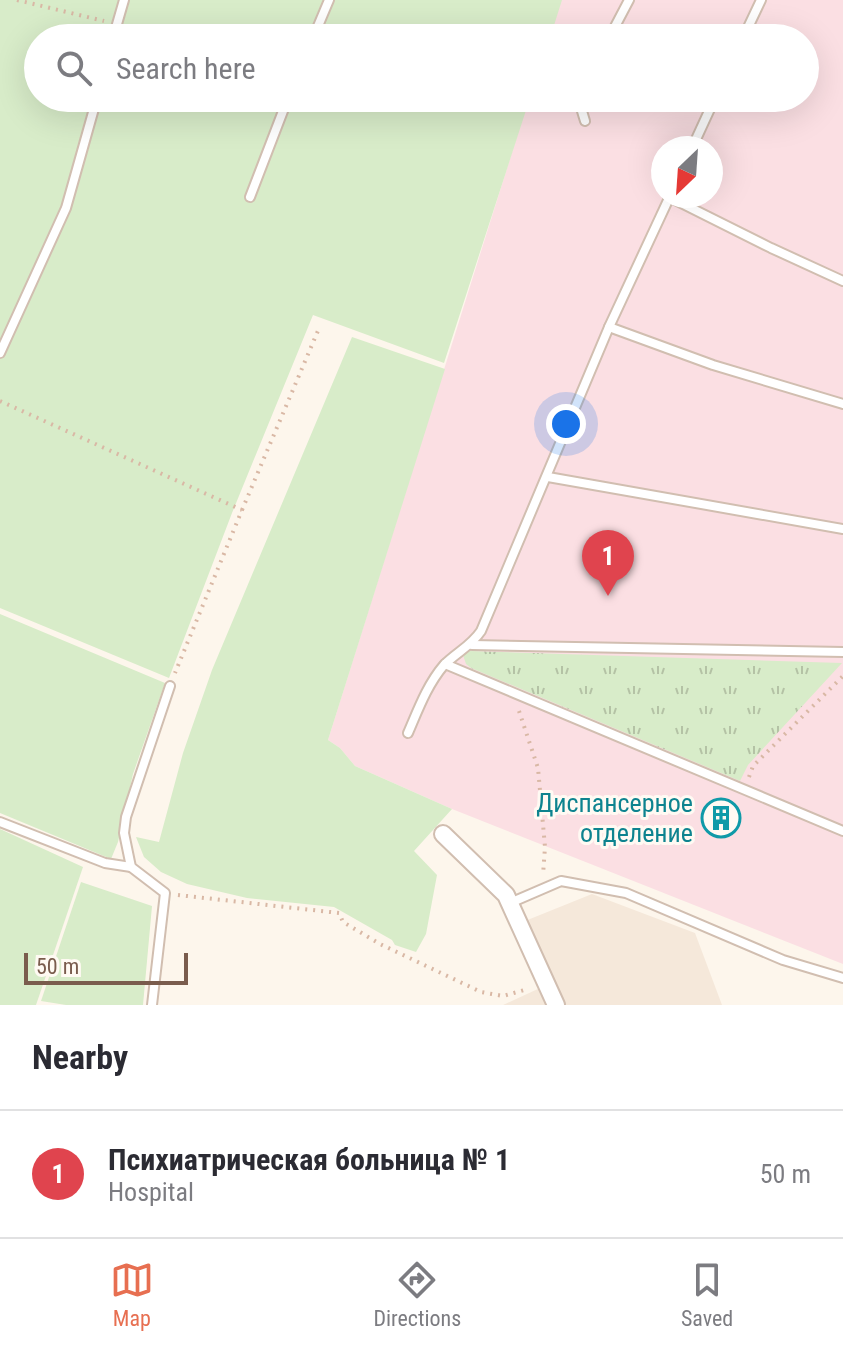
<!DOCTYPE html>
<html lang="en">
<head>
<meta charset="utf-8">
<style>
  body { margin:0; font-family:"Roboto Condensed",sans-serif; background:#f7f7f7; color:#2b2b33 }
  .compass { position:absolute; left:651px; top:136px; width:72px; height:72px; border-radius:50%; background:#fff; box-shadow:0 8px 32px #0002; rotate:205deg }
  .scale { position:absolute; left:24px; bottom:20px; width:164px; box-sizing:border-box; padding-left:8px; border:4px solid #7a5c4d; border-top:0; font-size:22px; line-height:28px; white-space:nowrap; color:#7a5c4d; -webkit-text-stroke:6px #fffaf3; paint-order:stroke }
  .you { position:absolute; left:566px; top:424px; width:28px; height:28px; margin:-20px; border:6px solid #fff; border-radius:50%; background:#1a73e8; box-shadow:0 0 0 12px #1a73e833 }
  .badge { display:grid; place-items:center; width:52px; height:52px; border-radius:50%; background:#e76f51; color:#fff; font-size:26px; font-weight:700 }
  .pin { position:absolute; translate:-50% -66px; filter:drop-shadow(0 2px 4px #0008) }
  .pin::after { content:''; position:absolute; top:42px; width:28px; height:24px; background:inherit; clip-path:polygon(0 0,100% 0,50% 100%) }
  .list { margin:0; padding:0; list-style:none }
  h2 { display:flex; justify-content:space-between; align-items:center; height:104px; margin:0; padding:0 32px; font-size:34px }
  h2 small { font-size:26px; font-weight:400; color:#7c7c81 }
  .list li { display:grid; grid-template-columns:52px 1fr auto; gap:24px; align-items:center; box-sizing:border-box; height:128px; padding:0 32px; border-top:2px solid #e1e1e2 }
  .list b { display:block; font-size:30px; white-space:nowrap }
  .list p { margin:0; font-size:26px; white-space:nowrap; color:#7c7c81 }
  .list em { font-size:26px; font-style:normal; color:#7c7c81 }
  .icon { flex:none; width:44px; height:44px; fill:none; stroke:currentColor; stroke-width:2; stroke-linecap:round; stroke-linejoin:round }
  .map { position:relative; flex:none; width:843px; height:1005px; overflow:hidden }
  .search { position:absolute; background:#fff; box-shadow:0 8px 32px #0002; left:24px; right:24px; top:24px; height:88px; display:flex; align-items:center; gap:20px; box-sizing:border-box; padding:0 28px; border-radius:44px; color:#7c7c81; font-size:30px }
  .sheet { height:232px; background:#fff }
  nav { display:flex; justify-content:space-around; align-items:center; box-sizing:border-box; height:112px; border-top:2px solid #e1e1e2; background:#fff; font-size:22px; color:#7c7c81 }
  nav a { display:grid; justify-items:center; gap:4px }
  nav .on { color:#e76f51 }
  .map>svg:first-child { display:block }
  .residential { fill:#f5e8da }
  .medical { fill:#fbdfe3; fill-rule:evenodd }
  .grass { fill:url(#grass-tufts) }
  .garden { fill:#d8ecc9 }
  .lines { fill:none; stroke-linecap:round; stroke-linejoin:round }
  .service-casing { stroke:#d1beb0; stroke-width:12 }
  .minor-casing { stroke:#d1beb0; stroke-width:20 }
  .path { stroke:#d9b8a5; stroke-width:4; stroke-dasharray:2 6; stroke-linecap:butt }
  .service { stroke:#fff; stroke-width:8 }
  .minor { stroke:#fff; stroke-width:16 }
  .labels { text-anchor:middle; stroke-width:6; stroke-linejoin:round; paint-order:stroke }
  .culture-label { font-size:26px; fill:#0d838f; stroke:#fffaf3; text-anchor:end }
</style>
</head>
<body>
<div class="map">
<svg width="843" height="1005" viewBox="0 0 843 1005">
  <defs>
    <pattern id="grass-tufts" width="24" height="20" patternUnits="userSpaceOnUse" patternTransform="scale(2)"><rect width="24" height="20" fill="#d8ecc9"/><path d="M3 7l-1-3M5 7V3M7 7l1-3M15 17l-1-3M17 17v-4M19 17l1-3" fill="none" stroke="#b4c2a5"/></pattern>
  </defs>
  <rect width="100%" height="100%" fill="#fdf6ec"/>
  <path class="residential" d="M592,894L695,933L722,1005H503L553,982L525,921Z"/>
  <path class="medical" d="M558,0H843V964L452,809L355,766L340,748L328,740L529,98H805V38H547ZM663,148H711V196H663Z"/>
  <path class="grass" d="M470,651L842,663L748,765L740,781L471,668L466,664L463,655Z"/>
  <g class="garden">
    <path d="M0,0H562L550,38H38V98H530L444,363L313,315L232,513L169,678L0,608Z"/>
    <path d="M352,337L445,369L328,740L340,748L355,766L452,809L414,851L437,875L426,934L416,952L395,945L392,940L334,907L247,898L187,884L161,872L144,857L136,837L159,842L183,753L212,670Z"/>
    <path d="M0,614L165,683L133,774L118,842L111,859L0,813Z"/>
    <path d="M0,829L83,867L36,1005H0Z"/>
    <path d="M81,882L152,906L143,1005H66L41,1001Z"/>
  </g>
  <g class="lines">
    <g class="service-casing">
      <g id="service">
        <path d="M113,38L124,0"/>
        <path d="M313,38L329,0"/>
        <path d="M609,38L629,0"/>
        <path d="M743,38L761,0"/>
        <path d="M578,98L585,121"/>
        <path d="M692,148L715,98"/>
        <path d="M250,197L288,98"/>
        <path d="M669,197L771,248L843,281"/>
        <path d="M609,327L713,365L843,404"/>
        <path d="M0,353L66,208L97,98"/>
        <path d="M548,477L843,529"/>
        <path d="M472,645L843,652"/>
        <path d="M445,664L843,831"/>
        <path d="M408,733C418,710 427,685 444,665C457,652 471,646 481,631L609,327L670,196"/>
        <path d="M0,822L105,863L131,867"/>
        <path d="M510,903L561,881L626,893L783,960L843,978"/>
        <path d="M152,1005L165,893L131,867L124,833L126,817L170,686"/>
      </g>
    </g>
    <g class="minor-casing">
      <path id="minor" d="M443,834L506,895L556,1005"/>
    </g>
    <g class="path">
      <path d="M17,0L104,21"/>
      <path d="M0,401L242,510L175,673"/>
      <path d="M242,510L320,326"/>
      <path d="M519,711L538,768L545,847L543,875"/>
      <path d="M749,777L753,766L843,676"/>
      <path d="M178,895L339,913L343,922L380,944L481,992L503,996L528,989"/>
    </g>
    <use href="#service" class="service"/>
    <use href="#minor" class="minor"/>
  </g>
  <defs>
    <g id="building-ring" transform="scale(2)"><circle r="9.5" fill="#fffaf3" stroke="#0f9aa8" stroke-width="1.5"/><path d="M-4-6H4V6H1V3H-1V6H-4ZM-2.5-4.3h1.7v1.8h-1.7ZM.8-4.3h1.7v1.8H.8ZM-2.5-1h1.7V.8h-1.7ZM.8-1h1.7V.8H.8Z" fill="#0f9aa8"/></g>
  </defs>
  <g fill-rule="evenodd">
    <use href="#building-ring" x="721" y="818"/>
  </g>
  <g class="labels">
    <g class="culture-label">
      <text x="693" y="812">Диспансерное<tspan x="693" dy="30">отделение</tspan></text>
    </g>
  </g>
</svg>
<svg class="compass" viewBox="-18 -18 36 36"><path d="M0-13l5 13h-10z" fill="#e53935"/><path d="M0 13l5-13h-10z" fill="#7c7c81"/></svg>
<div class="scale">50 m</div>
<div class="you"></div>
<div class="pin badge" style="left:608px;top:596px;background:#e0444e">1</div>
<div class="search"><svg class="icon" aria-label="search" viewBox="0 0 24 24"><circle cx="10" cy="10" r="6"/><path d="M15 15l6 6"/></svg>Search here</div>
</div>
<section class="sheet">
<h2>Nearby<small></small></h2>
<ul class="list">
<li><span class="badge" style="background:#e0444e">1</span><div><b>Психиатрическая больница № 1</b><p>Hospital</p></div><em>50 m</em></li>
</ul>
</section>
<nav>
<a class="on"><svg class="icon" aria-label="map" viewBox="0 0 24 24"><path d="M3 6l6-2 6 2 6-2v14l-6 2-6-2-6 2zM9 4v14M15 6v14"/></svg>Map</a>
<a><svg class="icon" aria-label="directions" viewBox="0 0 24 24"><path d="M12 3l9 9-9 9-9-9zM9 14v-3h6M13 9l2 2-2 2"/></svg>Directions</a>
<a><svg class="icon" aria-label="saved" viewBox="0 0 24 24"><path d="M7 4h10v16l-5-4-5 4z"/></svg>Saved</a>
</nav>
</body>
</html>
